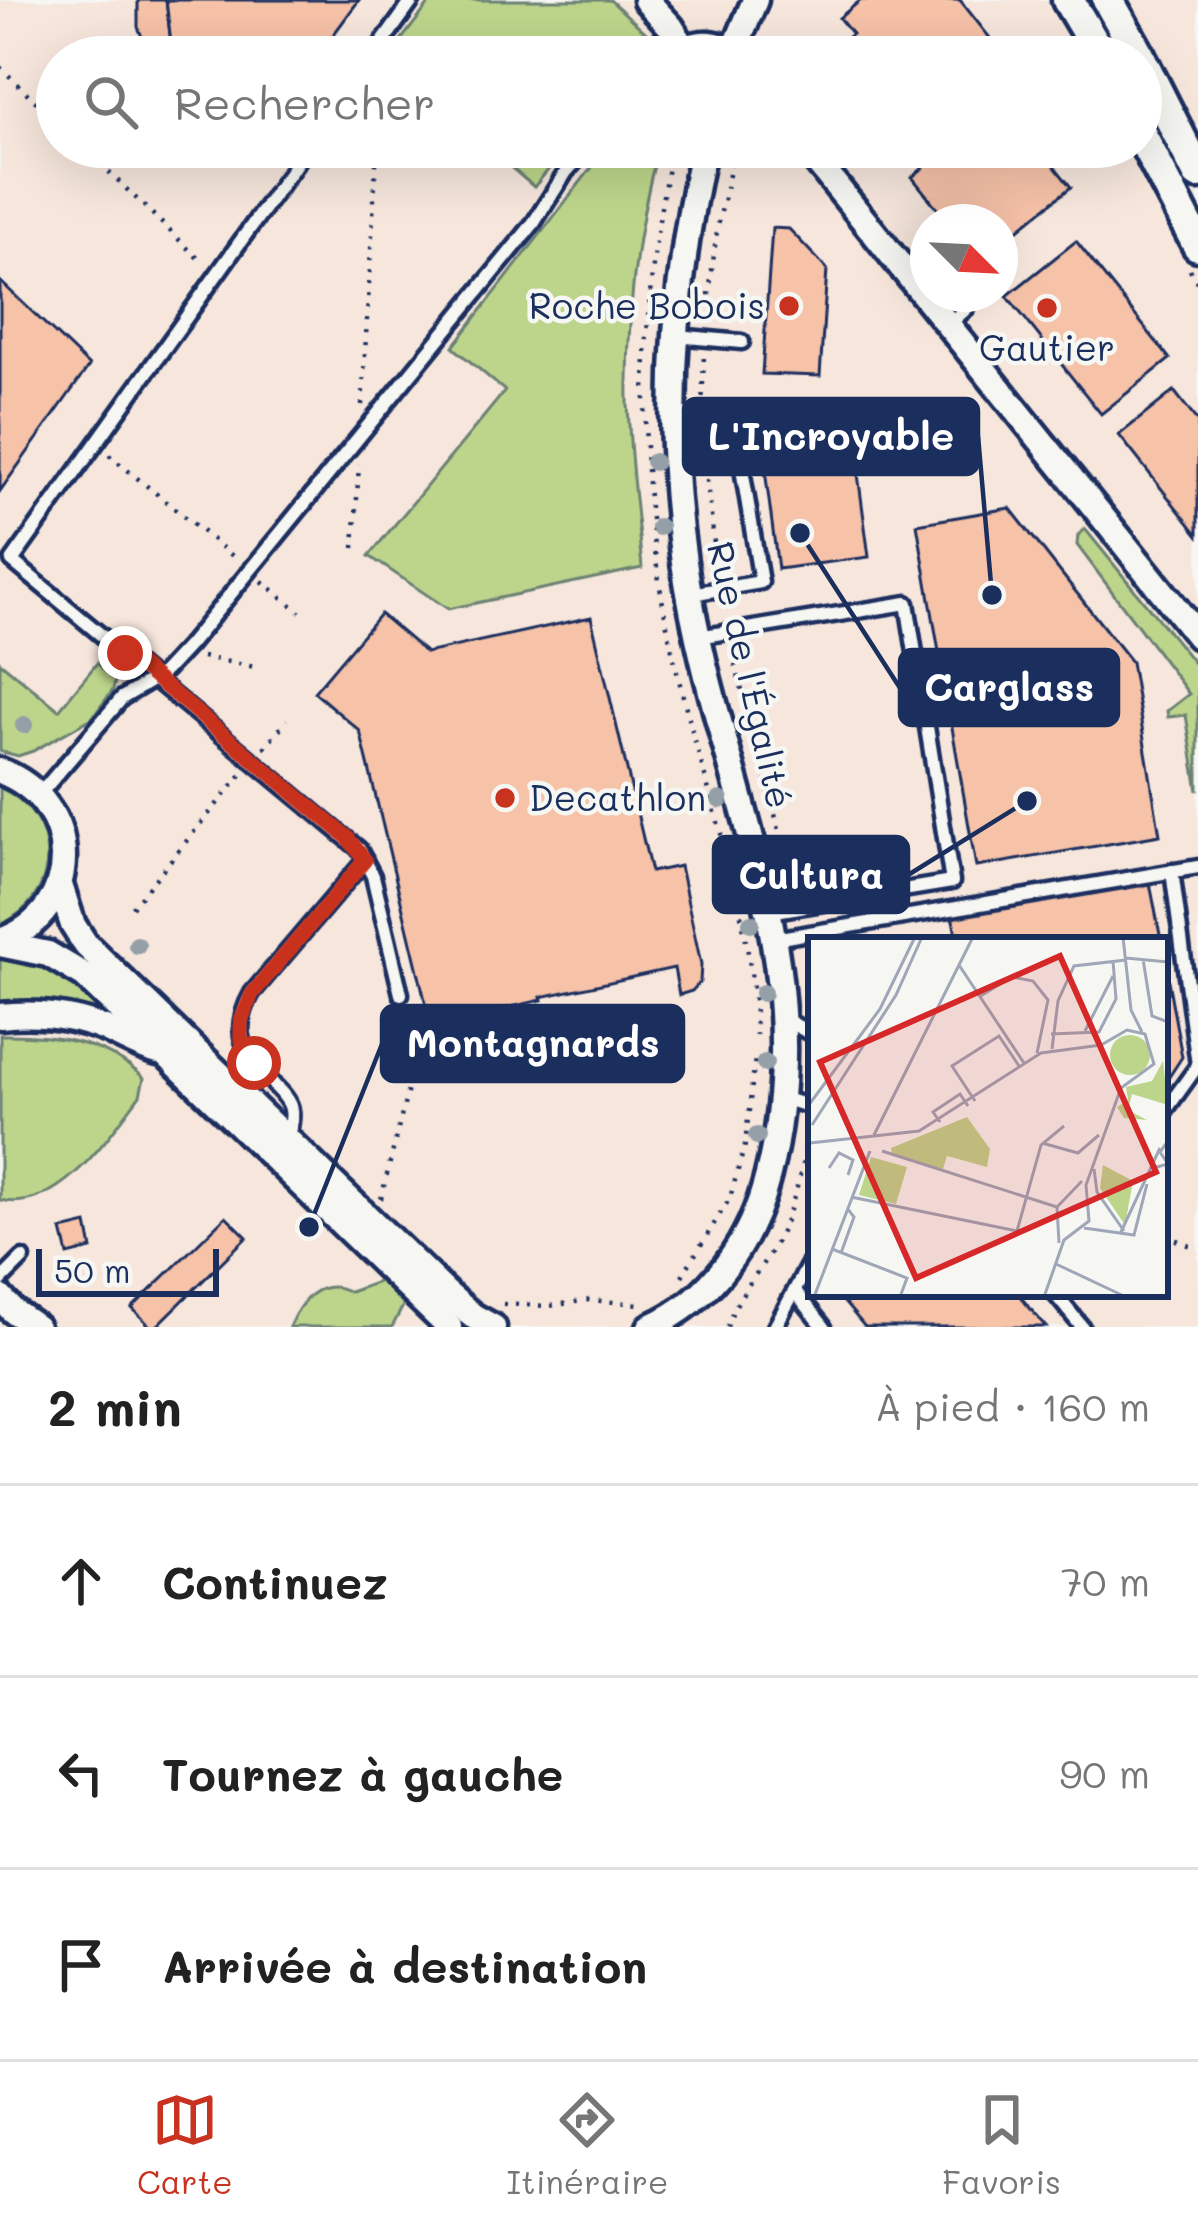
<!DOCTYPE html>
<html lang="fr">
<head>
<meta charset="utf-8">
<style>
  body { margin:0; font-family:Mali,sans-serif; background:#f6f6f6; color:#222 }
  .compass { position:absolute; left:910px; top:204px; width:108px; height:108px; border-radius:50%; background:#fff; box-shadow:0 12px 48px #0002; rotate:114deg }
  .scale { position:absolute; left:36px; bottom:30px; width:183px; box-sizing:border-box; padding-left:12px; border:6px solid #1b2f5e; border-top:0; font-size:33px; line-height:42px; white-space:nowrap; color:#1b2f5e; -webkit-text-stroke:9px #f6f6f2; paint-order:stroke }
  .stop { position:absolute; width:36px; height:36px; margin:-27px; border:9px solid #c8321e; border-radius:50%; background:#fff }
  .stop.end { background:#c8321e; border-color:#fff; box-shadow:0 3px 12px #0008 }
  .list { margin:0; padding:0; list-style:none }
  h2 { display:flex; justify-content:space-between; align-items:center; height:156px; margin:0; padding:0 48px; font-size:51px }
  h2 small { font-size:39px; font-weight:400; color:#767676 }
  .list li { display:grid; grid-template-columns:78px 1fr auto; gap:36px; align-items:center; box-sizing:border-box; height:192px; padding:0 48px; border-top:3px solid #e0e0e0 }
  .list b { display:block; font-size:45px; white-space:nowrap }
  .list em { font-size:39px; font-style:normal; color:#767676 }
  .icon { flex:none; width:66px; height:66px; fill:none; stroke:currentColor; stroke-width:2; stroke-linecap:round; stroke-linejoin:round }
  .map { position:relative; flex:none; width:1198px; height:1327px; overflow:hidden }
  .search { position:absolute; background:#fff; box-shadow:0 12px 48px #0002; left:36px; right:36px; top:36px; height:132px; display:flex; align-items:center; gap:30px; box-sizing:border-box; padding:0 42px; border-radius:66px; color:#767676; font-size:45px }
  .sheet { height:732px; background:#fff }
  nav { display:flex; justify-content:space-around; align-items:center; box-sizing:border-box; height:168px; border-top:3px solid #e0e0e0; background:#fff; font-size:33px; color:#767676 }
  nav a { display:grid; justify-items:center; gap:6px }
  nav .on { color:#c8321e }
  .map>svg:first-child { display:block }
  .built { fill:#f6e6dc; fill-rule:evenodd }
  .green { fill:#bdd58b; stroke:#6c8274; stroke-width:3 }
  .building { fill:#f6c2a8; stroke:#1b2f5e; stroke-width:3 }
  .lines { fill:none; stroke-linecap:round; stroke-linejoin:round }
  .service-casing { stroke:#1b2f5e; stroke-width:21 }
  .minor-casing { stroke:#1b2f5e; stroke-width:33 }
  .tertiary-casing { stroke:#1b2f5e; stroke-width:39 }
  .path { stroke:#1b2f5e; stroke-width:4.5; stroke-dasharray:3 9; stroke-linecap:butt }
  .service { stroke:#f6f6f2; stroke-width:12 }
  .minor { stroke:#f6f6f2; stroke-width:24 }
  .tertiary { stroke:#f6f6f2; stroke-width:30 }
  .tree { fill:#949fa7 }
  .route { stroke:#c8321e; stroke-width:15 }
  .poi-dot { fill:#c8321e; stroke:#f6f6f2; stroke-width:4.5 }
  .labels { text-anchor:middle; stroke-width:9; stroke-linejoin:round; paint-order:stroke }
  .poi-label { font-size:36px; fill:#1b2f5e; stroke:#f6f6f2; text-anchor:end }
  .street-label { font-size:36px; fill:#1b2f5e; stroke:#f6f6f2 }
  .inset-road { fill:none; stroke:#9ea6b7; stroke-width:3 }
  .view { fill:#d62828; fill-opacity:0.15; stroke:#d62828; stroke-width:6 }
  .inset-edge { fill:none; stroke:#1b2f5e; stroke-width:6 }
  .leader { fill:none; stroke:#1b2f5e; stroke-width:4.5 }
  .callout-dot { fill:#1b2f5e; stroke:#f6f6f2; stroke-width:4.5 }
  .callout { fill:#1b2f5e; stroke:#1b2f5e; stroke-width:4.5 }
  .callout-label { font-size:39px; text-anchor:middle; font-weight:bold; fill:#fff }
</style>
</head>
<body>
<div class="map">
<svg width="1198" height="1327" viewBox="0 0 1198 1327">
  <rect width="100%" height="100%" fill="#f6f6f2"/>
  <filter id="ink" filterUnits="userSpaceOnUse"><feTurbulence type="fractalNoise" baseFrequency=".00833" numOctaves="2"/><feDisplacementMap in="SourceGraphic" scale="24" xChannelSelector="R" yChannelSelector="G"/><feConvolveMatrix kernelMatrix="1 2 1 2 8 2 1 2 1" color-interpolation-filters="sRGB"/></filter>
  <g filter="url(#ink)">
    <path class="built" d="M0,0H1198V1327H0ZM57,57H1141V147H57ZM928,222H1000V294H928ZM811,940H1165V1294H811Z"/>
    <g class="green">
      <path d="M432,0H610L655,41L642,57H388Z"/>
      <path d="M487,147H567L534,187Z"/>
      <path d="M615,147H650L658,150C636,230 627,316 628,400C629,456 637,512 642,568L448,609L369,556L505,391L453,347L596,162Z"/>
      <path d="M1085,529L1198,668V791L1186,715L1168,717L1167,711L1189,694L1077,545L1078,535Z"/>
      <path d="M0,662L59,710L97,663L115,681L113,690L92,718L33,751L18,756L0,751Z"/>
      <path d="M0,788C62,816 63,896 0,925Z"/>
      <path d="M18,956L65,970L126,1024L0,1007V957Z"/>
      <path d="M0,1035C53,1034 104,1041 144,1078L140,1095C109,1136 59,1214 0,1200Z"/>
      <path d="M380,1281L404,1304L392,1327H289C300,1301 320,1276 350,1292Z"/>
    </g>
    <g class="building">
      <path d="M138,0H166L172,52L168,57H154L147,49L138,27Z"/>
      <path d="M166,0H359L317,57H168L172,52Z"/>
      <path d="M861,0H960L1005,57H822L852,34L839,18Z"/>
      <path d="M949,147H1039L1071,187L1000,244V222H948L912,177Z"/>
      <path d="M772,228L789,229L827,269L820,376L762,374Z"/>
      <path d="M1076,241L1170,359L1101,414L1007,296Z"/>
      <path d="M0,281L89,366L0,491Z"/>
      <path d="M1174,391L1198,422V535L1119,435Z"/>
      <path d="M851,421L869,557L778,569L760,432Z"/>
      <path d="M1010,508L1131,662L1160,835L976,867L917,524Z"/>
      <path d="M380,614L426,653L591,617L651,872L680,866L701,964L700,982L692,991L679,995L674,968L541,997L542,1000L431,1025L360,731L314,692Z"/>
      <path d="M1149,878L1161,940H957L952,915Z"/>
      <path d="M1165,964L1182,1057L1165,1083Z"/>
      <path d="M226,1216L247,1237L156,1327H151L132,1308Z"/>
      <path d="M87,1224L92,1249L68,1255L62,1230Z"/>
      <path d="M837,1294H1018L1046,1327H865Z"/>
    </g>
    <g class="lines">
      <g class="service-casing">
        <g id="service">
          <path d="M372,57L413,0"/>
          <path d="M308,147L12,561L359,849L373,876L401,994"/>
          <path d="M948,325L967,308"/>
          <path d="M676,336L742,342"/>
          <path d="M673,431L734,421L761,582L691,594"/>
          <path d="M698,637L907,603L952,882L769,912"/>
          <path d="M39,795L122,698L162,674L189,645L533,224L566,172L589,147"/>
          <path d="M774,939L1198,867"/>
          <path d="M785,1019L811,1034"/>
          <path d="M782,1098L811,1107"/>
          <path d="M1165,1111L1198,1065L1172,871"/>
          <path d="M288,1139C289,1131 293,1118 291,1110C290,1101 281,1092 275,1086C247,1054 228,1036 252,993L365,860"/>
          <path d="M0,1281L23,1258"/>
          <path d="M795,1291L824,1327"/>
          <path d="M1055,1294L1082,1327"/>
          <path d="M775,1327L811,1260"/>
        </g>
      </g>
      <g class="minor-casing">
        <g id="minor">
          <path d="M646,0L671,27L684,48"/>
          <path d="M733,53L755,0"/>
          <path d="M673,57C695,40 716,39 738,57"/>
          <path d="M805,147L1198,636"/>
          <path d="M0,771C83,802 85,912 0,941"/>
          <path d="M59,882L73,925L86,945L446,1293L473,1316L493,1327"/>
          <path d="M0,944L48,954L85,976L449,1327"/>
          <path d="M0,1016C37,1012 70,1015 105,1029C123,1037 139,1047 158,1052"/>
          <path d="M0,1297L13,1311L36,1327"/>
          <path d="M650,1327C713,1299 752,1240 768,1175C823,954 714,774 684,562C664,423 673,283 704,147"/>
        </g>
      </g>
      <g class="tertiary-casing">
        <g id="tertiary">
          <path d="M1068,0L1102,57"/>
          <path d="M1108,0L1140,57"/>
          <path d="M1141,60L1198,173"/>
          <path d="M1141,135L1198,245"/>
        </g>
      </g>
      <g class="path">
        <path d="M0,67L57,122"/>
        <path d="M83,147L203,263"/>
        <path d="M672,147C635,329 635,499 679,680C707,796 753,914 756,1035"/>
        <path d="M1190,269L1198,284"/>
        <path d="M706,319L717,230L735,147"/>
        <path d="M362,405L377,147"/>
        <path d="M702,409L704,354"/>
        <path d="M703,444L717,570"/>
        <path d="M109,455L235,558"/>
        <path d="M354,548L359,464"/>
        <path d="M262,581L300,612"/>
        <path d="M732,652L795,890"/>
        <path d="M202,657L255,667"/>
        <path d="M264,748L287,720"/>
        <path d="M132,907L241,775"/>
        <path d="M807,948L811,984"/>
        <path d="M381,1199L422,1032L409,1009"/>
        <path d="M1165,1235L1198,1249"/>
        <path d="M682,1276L730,1198L745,1145L755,1058"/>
        <path d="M503,1304L549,1306L589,1300L641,1304"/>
        <path d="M727,1327C736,1296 760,1272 775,1244C795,1207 803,1165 810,1124"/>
      </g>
      <use href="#service" class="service"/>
      <use href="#minor" class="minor"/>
      <use href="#tertiary" class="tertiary"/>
    </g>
    <g class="tree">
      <circle cx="654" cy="462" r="9"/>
      <circle cx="659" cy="527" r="9"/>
      <circle cx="24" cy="725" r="9"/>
      <circle cx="720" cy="800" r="9"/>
      <circle cx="751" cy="923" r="9"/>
      <circle cx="137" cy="945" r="9"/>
      <circle cx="763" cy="993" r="9"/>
      <circle cx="765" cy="1063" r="9"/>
      <circle cx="757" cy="1136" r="9"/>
    </g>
  </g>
  <g class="lines" filter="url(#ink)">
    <path class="route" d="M125,653L347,837L365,860L252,994L241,1021V1037L246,1052L254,1063"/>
  </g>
  <g class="poi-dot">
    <circle cx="789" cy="306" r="12"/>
    <circle cx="1047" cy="308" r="12"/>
    <circle cx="505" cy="798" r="12"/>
  </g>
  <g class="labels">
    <g class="poi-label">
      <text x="765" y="319">Roche Bobois</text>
      <text x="1047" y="361" text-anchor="middle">Gautier</text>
      <text x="529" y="811" text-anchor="start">Decathlon</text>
    </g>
    <g class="street-label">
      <text transform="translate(750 675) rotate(77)" y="13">Rue de l'Égalité</text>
    </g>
  </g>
  <g transform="translate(808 937)">
    <rect width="360" height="360" fill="#f6f6f2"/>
    <path d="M302 118a20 20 0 1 1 40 0a20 20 0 1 1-40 0ZM355,124L360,168L324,157L320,173L339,183L316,181L309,170L320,163L318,150L344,144ZM159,180L182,212L179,230L139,219L135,232L84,218L83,211ZM63,220L99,230L88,267L51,258ZM295,228L325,244L317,288L292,251Z" fill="#bdd58b"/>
    <path class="inset-road" d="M315,0L323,73L334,95M318,21L360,25M335,22L344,79L360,85M151,28L216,126M171,60L204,40L225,44L240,63L229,116M277,94L305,39M243,97L291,95L308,62L305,24M244,112L250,64L266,29L318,23M167,164L144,129L191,99L211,129M0,169L72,72L107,0M132,185L125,175L152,157L160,169M4,188L88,58L114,0M66,198L165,0M2,206L111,194L233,116L293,108L319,93L337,97L346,127L313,151L278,248L281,284L256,303L236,360M234,206L270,216L291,198M74,214L249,270M21,231L31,216L45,223L40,238M345,231L360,227L352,215L360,204M286,232L289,255L316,294M43,260L209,294L233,208L256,189M276,291L326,298L339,247M313,295L352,211M251,306L249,270L274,244M24,312L99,341L92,360M33,316L46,280L39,271M248,327L318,360M6,360L62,214"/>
    <path class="view" d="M252,19L348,235L108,341L12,125Z"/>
    <rect width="360" height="360" class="inset-edge"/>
  </g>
  <path class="leader" d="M992 595L978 436M800 533L900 688M1027 801L908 875M309 1227L382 1044"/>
  <g class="callout-dot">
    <circle cx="992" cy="595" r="12"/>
    <circle cx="800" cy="533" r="12"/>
    <circle cx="1027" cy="801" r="12"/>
    <circle cx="309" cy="1227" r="12"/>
  </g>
  <g class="callout">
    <rect x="684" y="399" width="294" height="75" rx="12"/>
    <rect x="900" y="650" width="218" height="75" rx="12"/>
    <rect x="714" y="837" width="194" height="75" rx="12"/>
    <rect x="382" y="1006" width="301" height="75" rx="12"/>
  </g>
  <g class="callout-label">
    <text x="831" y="450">L'Incroyable</text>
    <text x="1009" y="701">Carglass</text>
    <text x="811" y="889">Cultura</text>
    <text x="533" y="1057">Montagnards</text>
  </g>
</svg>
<svg class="compass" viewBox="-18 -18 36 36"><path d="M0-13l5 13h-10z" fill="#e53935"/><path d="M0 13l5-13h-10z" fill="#767676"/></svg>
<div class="scale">50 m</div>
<div class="stop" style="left:254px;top:1063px"></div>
<div class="stop end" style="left:125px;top:653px"></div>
<div class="search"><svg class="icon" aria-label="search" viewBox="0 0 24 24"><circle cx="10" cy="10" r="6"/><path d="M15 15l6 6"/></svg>Rechercher</div>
</div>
<section class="sheet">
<h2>2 min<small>À pied · 160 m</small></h2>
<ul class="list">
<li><svg class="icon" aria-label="ahead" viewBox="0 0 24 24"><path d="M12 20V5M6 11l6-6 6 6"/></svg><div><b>Continuez</b></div><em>70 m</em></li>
<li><svg class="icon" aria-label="left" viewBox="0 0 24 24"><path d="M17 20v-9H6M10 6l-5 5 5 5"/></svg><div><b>Tournez à gauche</b></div><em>90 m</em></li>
<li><svg class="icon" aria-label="arrive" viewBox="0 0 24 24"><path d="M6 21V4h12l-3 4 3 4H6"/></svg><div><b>Arrivée à destination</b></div></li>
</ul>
</section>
<nav>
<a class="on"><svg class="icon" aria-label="map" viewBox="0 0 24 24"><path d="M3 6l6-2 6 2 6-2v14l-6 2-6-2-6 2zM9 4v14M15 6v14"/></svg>Carte</a>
<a><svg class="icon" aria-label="directions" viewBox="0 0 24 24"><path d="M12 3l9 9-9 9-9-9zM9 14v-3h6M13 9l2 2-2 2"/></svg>Itinéraire</a>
<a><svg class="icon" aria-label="saved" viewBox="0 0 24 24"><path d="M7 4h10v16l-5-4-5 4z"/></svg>Favoris</a>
</nav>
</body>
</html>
